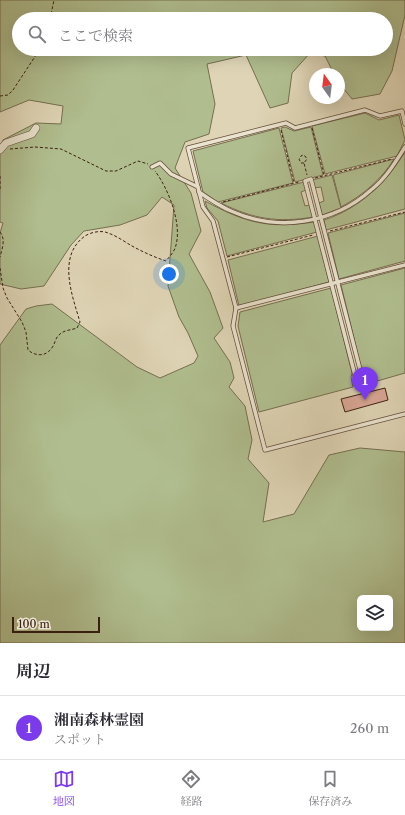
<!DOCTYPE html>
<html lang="ja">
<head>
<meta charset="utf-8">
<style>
  body { margin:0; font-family:"Libre Caslon Text","Noto Serif JP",serif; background:#f2f2f3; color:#2b2b33 }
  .controls { position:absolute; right:12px; bottom:12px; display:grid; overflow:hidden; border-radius:6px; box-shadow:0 4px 16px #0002 }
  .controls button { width:36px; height:36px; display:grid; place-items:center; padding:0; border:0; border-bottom:1px solid #e1e1e2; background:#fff; color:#2b2b33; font:20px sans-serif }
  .compass { position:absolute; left:309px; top:68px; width:36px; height:36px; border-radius:50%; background:#fff; box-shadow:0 4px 16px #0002; rotate:346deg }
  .scale { position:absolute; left:12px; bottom:10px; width:88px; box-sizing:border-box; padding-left:4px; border:2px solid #3b2012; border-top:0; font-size:11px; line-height:14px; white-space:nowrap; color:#3b2012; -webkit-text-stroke:3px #eae4d0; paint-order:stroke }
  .you { position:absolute; left:169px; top:274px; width:14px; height:14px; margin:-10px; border:3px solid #fff; border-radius:50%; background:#1a73e8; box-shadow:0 0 0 6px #1a73e833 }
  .badge { display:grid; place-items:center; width:26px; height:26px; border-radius:50%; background:#7c3aed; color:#fff; font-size:13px; font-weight:700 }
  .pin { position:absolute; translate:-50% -33px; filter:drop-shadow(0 1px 2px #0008) }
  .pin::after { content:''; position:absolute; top:21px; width:14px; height:12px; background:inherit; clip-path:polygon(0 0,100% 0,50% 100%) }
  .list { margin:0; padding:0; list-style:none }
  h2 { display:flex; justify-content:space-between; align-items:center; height:52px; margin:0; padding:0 16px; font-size:17px }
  h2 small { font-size:13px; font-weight:400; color:#7c7c81 }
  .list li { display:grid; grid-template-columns:26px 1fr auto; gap:12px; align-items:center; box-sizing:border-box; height:64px; padding:0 16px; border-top:1px solid #e1e1e2 }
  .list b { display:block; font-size:15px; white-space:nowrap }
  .list p { margin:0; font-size:13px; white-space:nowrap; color:#7c7c81 }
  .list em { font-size:13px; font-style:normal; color:#7c7c81 }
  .icon { flex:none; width:22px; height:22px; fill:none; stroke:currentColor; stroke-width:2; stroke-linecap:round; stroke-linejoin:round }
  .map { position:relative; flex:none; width:405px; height:643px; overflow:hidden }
  .search { position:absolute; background:#fff; box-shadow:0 4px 16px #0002; left:12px; right:12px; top:12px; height:44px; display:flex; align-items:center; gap:10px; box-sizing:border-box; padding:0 14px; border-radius:22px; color:#7c7c81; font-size:15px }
  .sheet { height:116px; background:#fff }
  nav { display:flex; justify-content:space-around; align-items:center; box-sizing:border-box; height:56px; border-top:1px solid #e1e1e2; background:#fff; font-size:11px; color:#7c7c81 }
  nav a { display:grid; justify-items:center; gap:2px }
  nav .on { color:#7c3aed }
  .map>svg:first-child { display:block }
  .green { fill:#b0be8f; stroke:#766f50; fill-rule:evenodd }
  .building { fill:#daa796; stroke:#3b2012 }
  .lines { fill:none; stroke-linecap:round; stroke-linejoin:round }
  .lane-casing { stroke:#644d3b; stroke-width:5 }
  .street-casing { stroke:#644d3b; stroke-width:8 }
  .path { stroke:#3b2012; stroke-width:1; stroke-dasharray:3 2; stroke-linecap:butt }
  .lane { stroke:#eae4d0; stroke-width:3.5 }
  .street { stroke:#eae4d0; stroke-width:7 }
</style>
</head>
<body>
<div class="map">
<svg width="405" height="643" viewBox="0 0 405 643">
  <rect width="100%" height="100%" fill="#dfd5b6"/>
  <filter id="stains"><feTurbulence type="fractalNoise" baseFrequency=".005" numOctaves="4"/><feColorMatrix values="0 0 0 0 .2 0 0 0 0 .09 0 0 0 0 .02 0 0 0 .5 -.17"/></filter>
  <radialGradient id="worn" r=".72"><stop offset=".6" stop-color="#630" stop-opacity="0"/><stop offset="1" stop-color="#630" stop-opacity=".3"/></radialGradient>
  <g class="green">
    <path d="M0,0H405V15L392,71L380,94L352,99L339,83V74H334L325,56L310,53L292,73L288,103L270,108L246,55L207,64L215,104L209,134L185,142L175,168L191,193L201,231L189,254L210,292L223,328L214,338L230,362L234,378L229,387L245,406L252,440L248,459L269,483L263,522L294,514L329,455L360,448L405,452V643H0V345L26,309L36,306L52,304L137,367L160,378L194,363L198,356L188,333L179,317L168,286L174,205L162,197L147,215L120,225L84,231L71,245L44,286L21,289L0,284V233L3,223L0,222V152L3,140L36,123L61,124L63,106L29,100L0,112ZM19,19H386V49H19ZM360,598H390V628H360Z"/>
    <path d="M365,113L379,120L399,115L405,140L397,156L325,174L312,126Z"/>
    <path d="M285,127L294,131L311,127L323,175L295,182L281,128Z"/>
    <path d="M279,128L293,183L218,202L203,192L193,151Z"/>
    <path d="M405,152V209L326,230L324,220C360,208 385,184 405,152Z"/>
    <path d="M394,159C381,180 363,195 341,207L333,175Z"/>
    <path d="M332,175L341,208L322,215L319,203L324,201L321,187L314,188L312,180Z"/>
    <path d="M304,182L306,190L301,192L305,206L310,205L313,217C278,223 253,219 221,203Z"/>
    <path d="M205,201C246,223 268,229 314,222L317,232L227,256L218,221L207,208Z"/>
    <path d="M405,213V261L339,279L328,233Z"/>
    <path d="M318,236L329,282L239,306L228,260Z"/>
    <path d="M405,268V373L367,384L364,373L362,371L341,285Z"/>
    <path d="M331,288L352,373L351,377L353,387L259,412L238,326L240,312Z"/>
  </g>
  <path class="building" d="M385,388L388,400L345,412L341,399Z"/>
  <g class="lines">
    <g class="lane-casing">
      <g id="lane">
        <path d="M405,124L402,111L380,116L365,110L295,128L286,123L188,148L203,207L213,221L236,308L233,326L265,450L405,414"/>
        <path d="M152,167L160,163L171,174L198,187"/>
        <path d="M311,179L364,385L358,387L305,181Z"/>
        <path d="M199,192C209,199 219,206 231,211C277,232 333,224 371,190C386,178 395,163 405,147"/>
        <path d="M236,308L405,265"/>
      </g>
    </g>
    <g class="street-casing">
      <path id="street" d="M0,150L6,143L32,134L36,128"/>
    </g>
    <g class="path">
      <path d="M50,19L54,0"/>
      <path d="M0,96L8,95L13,90L40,49"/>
      <path d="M312,128L324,175"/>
      <path d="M281,130L294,183"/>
      <path d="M10,149L35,147L61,149L106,171H116L138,161L148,164"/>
      <path d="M304,163H301L299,159L302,155L305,156L307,159L304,163L307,175"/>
      <path d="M0,176V189"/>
      <path d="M315,178L392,159"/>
      <path d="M223,202L299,182"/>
      <path d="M330,231L405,212"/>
      <path d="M0,232C6,239 2,249 0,257"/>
      <path d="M227,257L313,235"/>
      <path d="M0,268L3,288L7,298L22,322L26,332L28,350C35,356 45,357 51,349C55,345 55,338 59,335C63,330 72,330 77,328L80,322C72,295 57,256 85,236C91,232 102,230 108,233C117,236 125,242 132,246C143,252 154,257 166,261C170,256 175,251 176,245C182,223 168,188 155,171"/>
    </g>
    <use href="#lane" class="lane"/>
    <use href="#street" class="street"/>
  </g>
  <rect width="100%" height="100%" filter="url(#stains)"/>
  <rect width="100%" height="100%" fill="url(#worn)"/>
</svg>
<div class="controls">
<button><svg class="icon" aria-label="layers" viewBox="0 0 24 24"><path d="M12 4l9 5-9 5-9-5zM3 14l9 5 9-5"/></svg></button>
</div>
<svg class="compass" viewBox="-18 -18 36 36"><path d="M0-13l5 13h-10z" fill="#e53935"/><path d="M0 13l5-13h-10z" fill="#7c7c81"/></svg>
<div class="scale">100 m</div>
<div class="you"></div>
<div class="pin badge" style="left:365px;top:400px">1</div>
<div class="search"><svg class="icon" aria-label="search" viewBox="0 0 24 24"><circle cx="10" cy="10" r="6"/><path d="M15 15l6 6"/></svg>ここで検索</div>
</div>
<section class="sheet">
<h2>周辺<small></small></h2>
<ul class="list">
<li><span class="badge">1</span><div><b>湘南森林霊園</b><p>スポット</p></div><em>260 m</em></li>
</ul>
</section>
<nav>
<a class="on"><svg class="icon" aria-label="map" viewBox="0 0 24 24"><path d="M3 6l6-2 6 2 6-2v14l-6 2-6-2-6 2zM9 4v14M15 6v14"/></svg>地図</a>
<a><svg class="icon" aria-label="directions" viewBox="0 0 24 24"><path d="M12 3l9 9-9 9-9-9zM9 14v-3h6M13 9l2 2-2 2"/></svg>経路</a>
<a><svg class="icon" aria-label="saved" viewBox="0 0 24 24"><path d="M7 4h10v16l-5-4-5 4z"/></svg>保存済み</a>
</nav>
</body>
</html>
